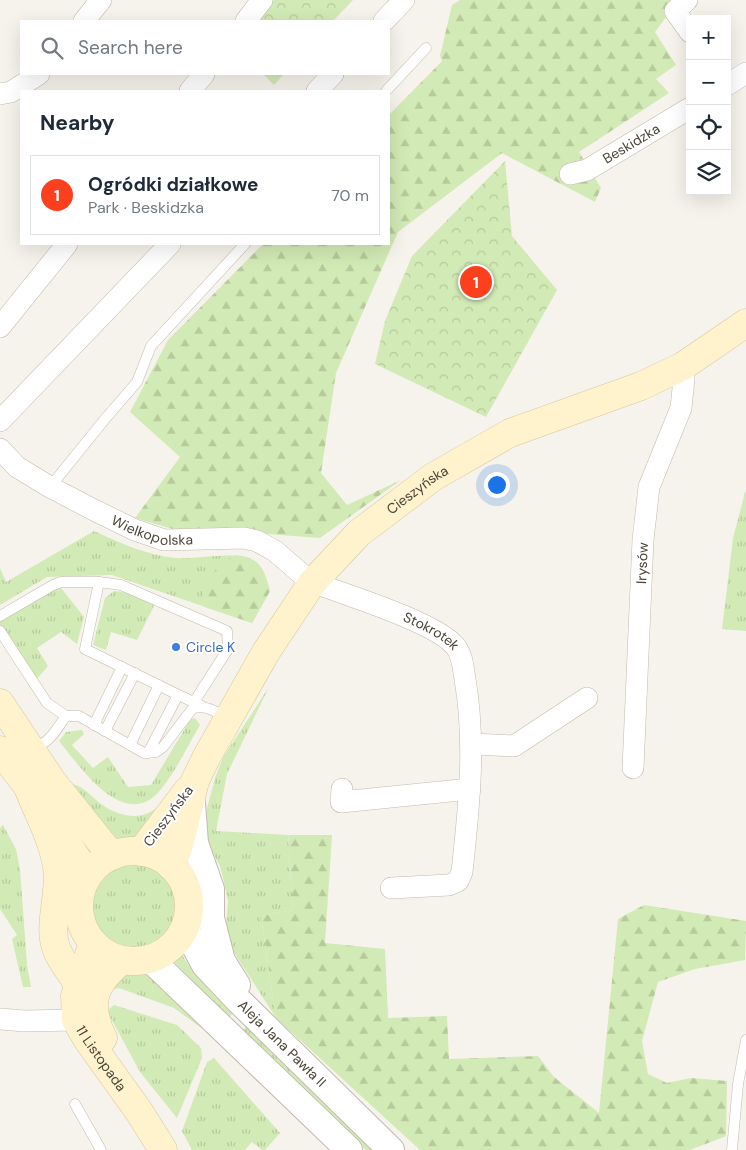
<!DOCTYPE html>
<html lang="en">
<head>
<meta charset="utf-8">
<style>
  body { margin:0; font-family:"DM Sans",sans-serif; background:#f2f2f3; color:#1f2937 }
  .controls { position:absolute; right:15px; top:15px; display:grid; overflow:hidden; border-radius:0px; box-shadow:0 5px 20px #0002 }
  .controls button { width:45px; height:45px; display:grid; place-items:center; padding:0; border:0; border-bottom:1px solid #e0e1e3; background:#fff; color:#1f2937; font:25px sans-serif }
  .you { position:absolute; left:496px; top:484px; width:18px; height:18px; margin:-12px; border:4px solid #fff; border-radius:50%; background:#1a73e8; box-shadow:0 0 0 8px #1a73e833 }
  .badge { display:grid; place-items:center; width:32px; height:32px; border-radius:50%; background:#fc3f1d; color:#fff; font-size:16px; font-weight:700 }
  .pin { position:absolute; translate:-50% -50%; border:2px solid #fff; box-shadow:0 1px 5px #0006 }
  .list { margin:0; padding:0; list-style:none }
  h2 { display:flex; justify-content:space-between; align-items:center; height:65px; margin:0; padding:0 20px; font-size:21px }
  h2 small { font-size:16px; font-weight:400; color:#747a83 }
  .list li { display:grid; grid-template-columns:32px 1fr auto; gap:15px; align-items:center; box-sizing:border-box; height:80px; margin:0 10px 10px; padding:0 10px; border:1px solid #e0e1e3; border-radius:0px }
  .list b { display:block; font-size:19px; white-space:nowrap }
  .list p { margin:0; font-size:16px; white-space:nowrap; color:#747a83 }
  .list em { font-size:16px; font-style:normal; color:#747a83 }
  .icon { flex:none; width:28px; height:28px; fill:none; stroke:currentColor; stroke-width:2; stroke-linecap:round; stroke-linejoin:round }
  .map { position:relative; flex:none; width:746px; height:1150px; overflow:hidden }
  .search { position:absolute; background:#fff; box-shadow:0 5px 20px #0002; left:20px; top:20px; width:370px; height:55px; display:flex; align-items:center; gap:12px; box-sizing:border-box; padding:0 18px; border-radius:0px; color:#747a83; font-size:19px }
  .panel { position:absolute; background:#fff; box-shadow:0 5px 20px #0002; left:20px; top:90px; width:370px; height:155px; border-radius:0px }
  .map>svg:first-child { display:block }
  .grass { fill:url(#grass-tufts) }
  .forest { fill:url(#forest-firs) }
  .park { fill:url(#park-crowns) }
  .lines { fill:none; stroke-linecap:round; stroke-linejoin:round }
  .service-casing { stroke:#c2bbae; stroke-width:11 }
  .minor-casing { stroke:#c2bbae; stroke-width:22 }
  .tertiary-casing { stroke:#c2bbae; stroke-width:28 }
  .secondary-casing { stroke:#d6c79b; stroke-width:29 }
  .service { stroke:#fff; stroke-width:10 }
  .minor { stroke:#fff; stroke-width:21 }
  .tertiary { stroke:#fff; stroke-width:26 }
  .secondary { stroke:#fff3cd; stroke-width:28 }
  .shop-dot { fill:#3f7fe0; stroke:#fff; stroke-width:2 }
  .labels { text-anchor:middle; stroke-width:4; stroke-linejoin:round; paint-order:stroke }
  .street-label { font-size:14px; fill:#4b4439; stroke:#fff }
  .shop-label { font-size:14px; fill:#366cbe; stroke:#fff; text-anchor:start }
</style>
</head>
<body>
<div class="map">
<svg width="746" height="1150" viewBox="0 0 746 1150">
  <defs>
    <pattern id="grass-tufts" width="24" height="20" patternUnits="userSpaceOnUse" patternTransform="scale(1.25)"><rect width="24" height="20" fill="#d2eab5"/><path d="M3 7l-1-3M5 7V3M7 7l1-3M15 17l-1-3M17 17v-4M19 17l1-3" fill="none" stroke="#b6ca9c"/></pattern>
    <pattern id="forest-firs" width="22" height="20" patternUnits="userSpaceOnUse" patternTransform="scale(1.25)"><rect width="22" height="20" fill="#d2eab5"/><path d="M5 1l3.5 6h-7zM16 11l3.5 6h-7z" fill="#b6ca9c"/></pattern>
    <pattern id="park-crowns" width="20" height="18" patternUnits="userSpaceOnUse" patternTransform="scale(1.25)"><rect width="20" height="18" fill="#d2eab5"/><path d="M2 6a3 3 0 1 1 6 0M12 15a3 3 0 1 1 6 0" fill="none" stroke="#b6ca9c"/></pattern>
  </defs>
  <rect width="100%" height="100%" fill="#f6f3ec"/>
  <g class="grass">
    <path d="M746,489V631L722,629L733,538Z"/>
    <path d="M94,531C120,543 147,555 175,558C195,560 237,551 251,559C264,566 266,577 270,591L252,623L112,575L47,577L0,605V568L6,582Z"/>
    <path d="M58,584L84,617L77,644L61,632L37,648L48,666L36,680L0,628V621Z"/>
    <path d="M114,591C129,592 142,597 154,606L137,640L111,632L106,650L93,645L105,598Z"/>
    <path d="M269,687L227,774L216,831L288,835L293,910L261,916L276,1018L230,946L226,926L228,901L224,882L220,866L207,843L204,819L216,775L224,756Z"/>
    <path d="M195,718L200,725C188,745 177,769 162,788C126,835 81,768 59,741L66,732L82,730L84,734L72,745L93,768L108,757L128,787L151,785L190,720Z"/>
    <path d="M72,784C82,786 87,792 95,799C108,811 128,820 146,814C152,812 157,807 163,804L137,838L126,841L114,837L70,785Z"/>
    <path d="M3,825L16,849L20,869L27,965L31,987H23L12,939L17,935L0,909V828Z"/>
    <circle cx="133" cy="904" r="43"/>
    <path d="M180,952L188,964L234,1011L229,1018L172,960Z"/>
    <path d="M139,970L151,971L211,1035L174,1008L119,988L107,991L128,971Z"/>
    <path d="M114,1005L177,1025L201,1048L202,1058L177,1118L140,1072L107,1011Z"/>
    <path d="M248,1024L376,1150H366L243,1030Z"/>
    <path d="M214,1058L280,1133L265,1150H262L252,1142L245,1150H192L182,1131L207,1062Z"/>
  </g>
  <g class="forest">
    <path d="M460,0H679L655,32L676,65L656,79L669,93L579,152L601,188L595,202L502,153L398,232L336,373L321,473L347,505L401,480L320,538L267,534L251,528L235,527L190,531L176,530L135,518L180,457L130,412L168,340L263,244H389V115L442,61L440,56L452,5Z"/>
    <path d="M235,555C261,558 263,568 270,591L252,623L202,606L205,581L223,562Z"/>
    <path d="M288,835H332L325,943L385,949L388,1018L447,1016L449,1059L538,1056L554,1077L599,1113L618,919L644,905L746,921L745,960L695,969L658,982L642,1041L648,1074L667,1083L691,1078L727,1081L726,1136L690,1150H420L276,1018L261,916L293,910Z"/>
  </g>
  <g class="park">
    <path d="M263,0H353L333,21H246Z"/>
    <path d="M263,74H284L274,85Z"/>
    <path d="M505,161L512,236L557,290L486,417L375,364L385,321L412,256Z"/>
  </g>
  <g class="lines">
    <g class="service-casing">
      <g id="service">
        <path d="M386,91L426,48"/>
        <path d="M50,487L105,419L137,382L151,346L245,244"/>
        <path d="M0,616L53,585L61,582H99"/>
        <path d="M0,631L47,703L66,716"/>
        <path d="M194,702L228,649L227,631L121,585L99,582L85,649C124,668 163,688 202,706"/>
        <path d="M94,725L122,667"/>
        <path d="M105,731L135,673"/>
        <path d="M130,745L159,685"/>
        <path d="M32,746C48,747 57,728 66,716H79L144,753L156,752L163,747L193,708C207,705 215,711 227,718"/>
        <path d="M148,753L178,695"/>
        <path d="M75,1104L101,1150"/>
        <path d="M732,1150L738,1084L746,1040"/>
      </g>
    </g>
    <g class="minor-casing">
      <g id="minor">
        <path d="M687,0L675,11L690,32"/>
        <path d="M84,21L101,0"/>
        <path d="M246,21L262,0"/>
        <path d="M384,21L404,0"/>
        <path d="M727,85L746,73"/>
        <path d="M190,91L204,74"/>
        <path d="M317,91L333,74"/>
        <path d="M0,94L11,92L39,74"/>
        <path id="s1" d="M570,174L587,170L690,108"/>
        <path d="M0,327L67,244"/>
        <path d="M0,421L170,244"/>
        <path id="s2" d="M0,449L17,467L50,487L92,509L135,530L164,540L244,538L257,541L275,551L312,583L326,587C355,598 439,624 456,647C463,657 463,668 465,679C476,744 469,807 462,872L458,881L449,885L391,888"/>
        <path d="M471,744L514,746L587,698"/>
        <path id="s3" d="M633,768L643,540L649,487L681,408L684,379L683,366"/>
        <path d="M342,789L341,802L470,789"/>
        <path d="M0,1019L24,1021L76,1020"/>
      </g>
    </g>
    <g class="tertiary-casing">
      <g id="tertiary">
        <path d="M192,803L195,843L211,889V918L222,961L237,985"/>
        <path id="s4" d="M185,928L205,965L239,1001L391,1150"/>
        <path d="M150,959L349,1150"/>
      </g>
    </g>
    <g class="secondary-casing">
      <g id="secondary">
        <path d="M0,703L52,781L112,856"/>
        <path d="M0,750L28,787L80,863L87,877"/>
        <path d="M28,787C38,814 53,839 57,867C61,892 49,922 55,944C58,958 71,972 78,984"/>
        <circle cx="134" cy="906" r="55"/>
        <path d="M141,852L188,790"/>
        <path id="s5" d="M171,866L179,845L195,781L206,758L266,652L312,583L359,533L433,477L510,433L641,386L683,366L746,323"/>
        <path id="s6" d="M93,943L75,996L76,1020L87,1039L140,1113L163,1150"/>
        <path d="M103,1038C94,1021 89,998 102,981C107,973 115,967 121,960"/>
      </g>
    </g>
    <use href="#service" class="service"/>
    <use href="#minor" class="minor"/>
    <use href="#tertiary" class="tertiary"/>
    <use href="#secondary" class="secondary"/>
  </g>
  <circle class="shop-dot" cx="176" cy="647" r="5"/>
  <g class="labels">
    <g class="street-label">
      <text dy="5" stroke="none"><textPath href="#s1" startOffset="69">Beskidzka</textPath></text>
      <text dy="5" stroke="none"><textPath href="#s5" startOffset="460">Cieszyńska</textPath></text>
      <text dy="5" stroke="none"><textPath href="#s2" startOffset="176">Wielkopolska</textPath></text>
      <text dy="5" stroke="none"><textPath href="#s3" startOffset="205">Irysów</textPath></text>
      <text dy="5" stroke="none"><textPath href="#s2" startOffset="481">Stokrotek</textPath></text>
      <text transform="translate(168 816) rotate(-53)" y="5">Cieszyńska</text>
      <text dy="5" stroke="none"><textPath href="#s4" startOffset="152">Aleja Jana Pawła II</textPath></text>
      <text dy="5" stroke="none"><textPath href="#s6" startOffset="126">11 Listopada</textPath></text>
    </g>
    <g class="shop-label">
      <text x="186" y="652">Circle K</text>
    </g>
  </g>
</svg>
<div class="controls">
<button>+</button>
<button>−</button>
<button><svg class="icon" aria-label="locate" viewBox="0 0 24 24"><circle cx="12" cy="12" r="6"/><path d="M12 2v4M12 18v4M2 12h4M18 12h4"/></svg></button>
<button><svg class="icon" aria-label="layers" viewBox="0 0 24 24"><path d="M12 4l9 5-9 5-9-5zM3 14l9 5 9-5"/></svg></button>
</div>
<div class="you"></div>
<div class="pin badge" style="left:476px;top:282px">1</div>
<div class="search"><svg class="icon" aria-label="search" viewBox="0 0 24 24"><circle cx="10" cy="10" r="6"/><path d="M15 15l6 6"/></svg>Search here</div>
<section class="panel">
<h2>Nearby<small></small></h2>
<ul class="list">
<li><span class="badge">1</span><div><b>Ogródki działkowe</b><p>Park · Beskidzka</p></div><em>70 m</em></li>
</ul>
</section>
</div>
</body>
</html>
